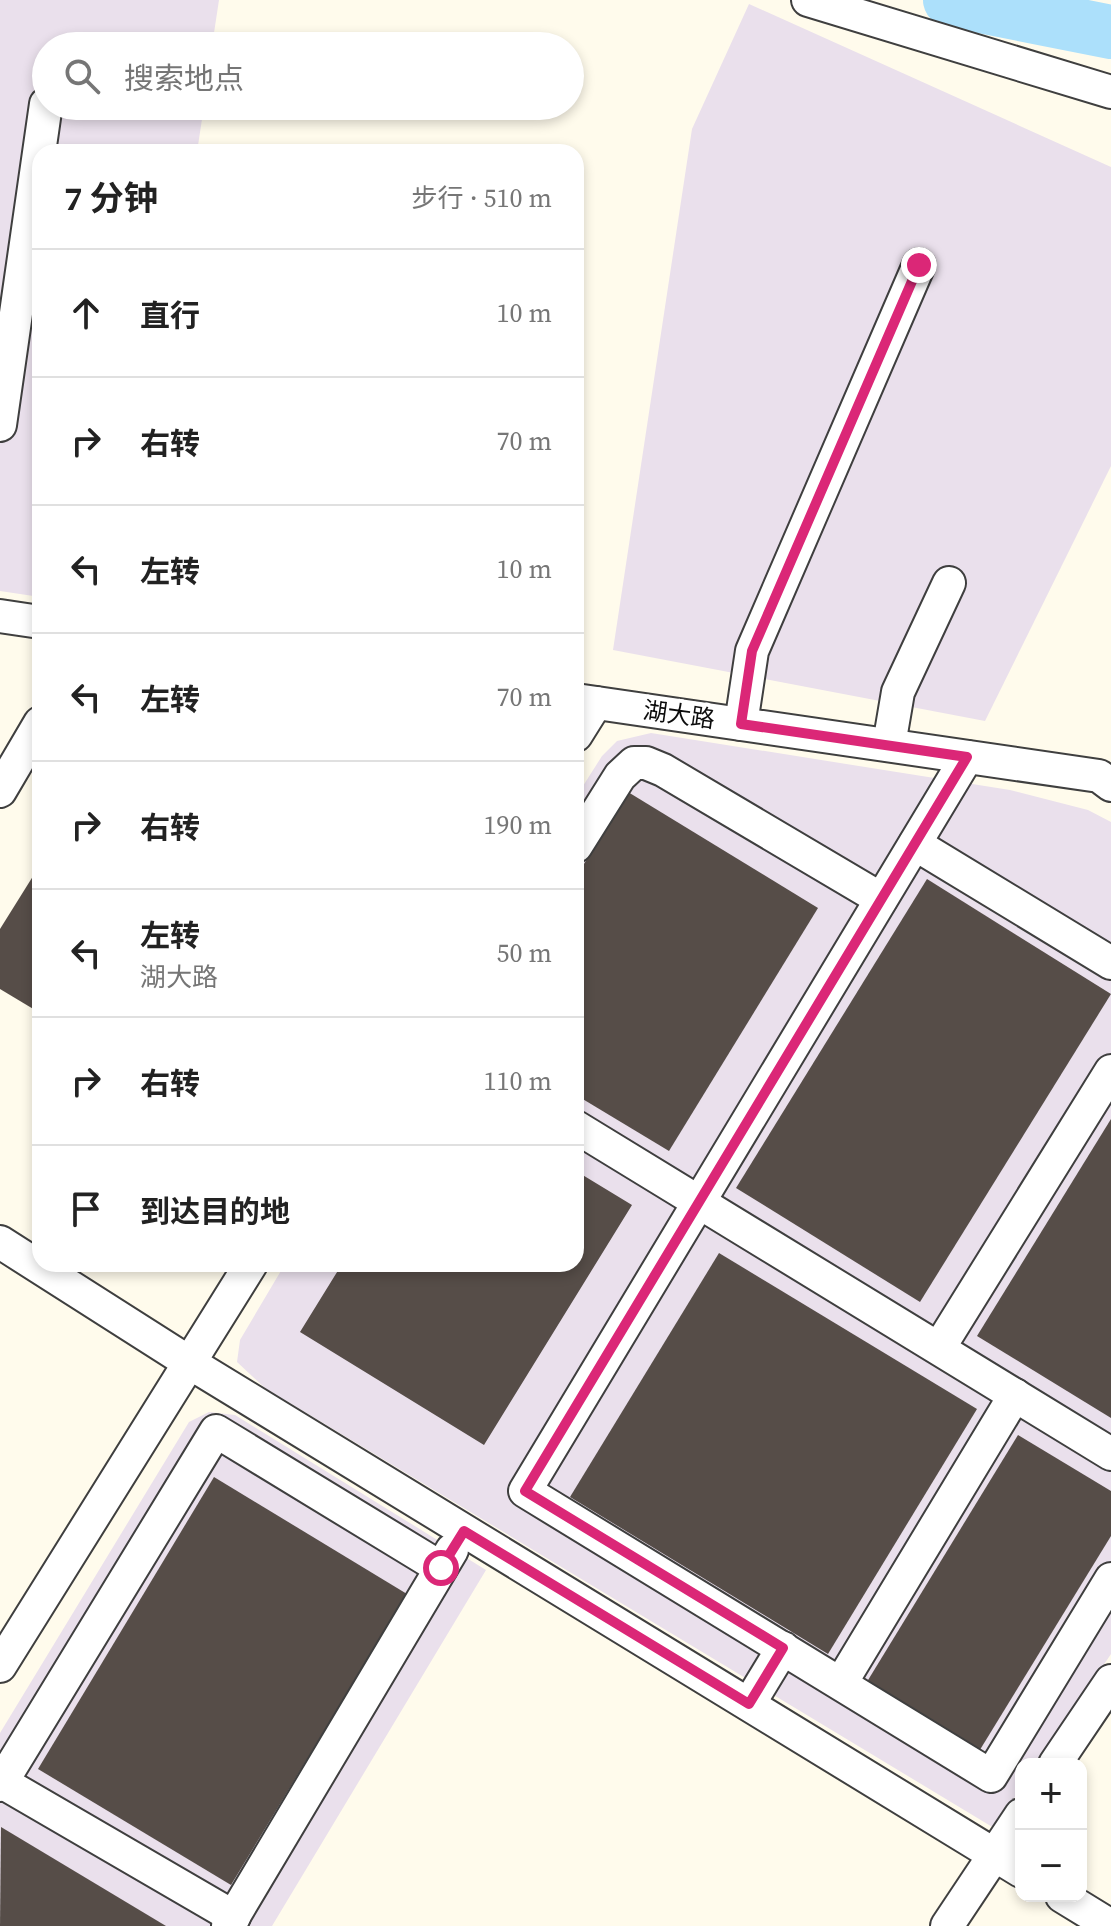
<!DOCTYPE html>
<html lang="zh">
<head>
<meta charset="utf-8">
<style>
  body { margin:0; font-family:"Source Serif 4","Noto Sans SC",serif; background:#f6f6f6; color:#222 }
  .controls { position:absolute; right:24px; bottom:24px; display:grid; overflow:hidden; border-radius:16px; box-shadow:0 4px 12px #0003 }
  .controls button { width:72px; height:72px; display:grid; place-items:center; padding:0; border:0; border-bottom:2px solid #e0e0e0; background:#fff; color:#222; font:40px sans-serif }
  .stop { position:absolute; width:24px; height:24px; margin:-18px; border:6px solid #db2777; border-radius:50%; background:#fff }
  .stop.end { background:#db2777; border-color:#fff; box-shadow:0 2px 8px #0008 }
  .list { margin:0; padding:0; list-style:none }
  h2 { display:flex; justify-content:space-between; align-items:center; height:104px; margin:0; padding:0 32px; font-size:34px }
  h2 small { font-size:26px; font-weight:400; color:#767676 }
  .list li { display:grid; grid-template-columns:52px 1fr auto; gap:24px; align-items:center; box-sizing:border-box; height:128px; padding:0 32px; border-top:2px solid #e0e0e0 }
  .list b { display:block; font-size:30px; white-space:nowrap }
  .list p { margin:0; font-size:26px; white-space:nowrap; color:#767676 }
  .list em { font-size:26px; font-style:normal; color:#767676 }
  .icon { flex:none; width:44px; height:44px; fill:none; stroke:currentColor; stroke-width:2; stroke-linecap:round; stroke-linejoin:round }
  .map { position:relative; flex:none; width:1111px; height:1926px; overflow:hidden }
  .search { position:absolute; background:#fff; box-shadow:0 4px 12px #0003; left:32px; top:32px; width:552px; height:88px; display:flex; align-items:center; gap:20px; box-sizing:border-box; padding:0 28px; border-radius:44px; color:#767676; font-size:30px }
  .panel { position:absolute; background:#fff; box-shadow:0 4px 12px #0003; left:32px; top:144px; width:552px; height:1128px; border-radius:24px }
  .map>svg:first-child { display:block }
  .industrial { fill:#eae0ec }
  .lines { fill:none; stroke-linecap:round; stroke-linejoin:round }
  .river { stroke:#ace0fb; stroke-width:54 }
  .building { fill:#564d48 }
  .minor-casing { stroke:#3f3f3f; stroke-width:36 }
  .minor { stroke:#fff; stroke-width:32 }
  .route { stroke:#db2777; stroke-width:10 }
  .labels { text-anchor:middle; stroke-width:8; stroke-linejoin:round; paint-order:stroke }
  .street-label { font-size:24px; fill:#0c0c0c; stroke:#fff }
</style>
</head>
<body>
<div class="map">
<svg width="1111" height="1926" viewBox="0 0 1111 1926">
  <rect width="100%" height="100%" fill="#fffbec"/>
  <g class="industrial">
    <path d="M0,0H219L212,46H46V106H204L197,152H40V597L0,591Z"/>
    <path d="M749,4L1111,167V466L985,721L613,650L692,129Z"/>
    <path d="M651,733L1010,790L1088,810L1111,822V1654L1037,1764H1021V1788L994,1828L265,1388L237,1362L240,1340L285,1264H576V797L602,756L617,741Z"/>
    <path d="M209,1412L235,1415L486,1570L272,1926H0V1733L189,1422Z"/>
  </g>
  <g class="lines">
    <path class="river" d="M950,0L1111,32"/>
  </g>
  <g class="building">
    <path d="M628,792L818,908L669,1151L576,1095V877Z"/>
    <path d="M40,865V1013L0,989V929Z"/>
    <path d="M927,879L1111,994L920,1302L736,1188Z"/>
    <path d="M1111,1119V1418L977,1336Z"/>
    <path d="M576,1171L632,1205L484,1445L300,1332L342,1264H576Z"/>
    <path d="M719,1253L977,1409L828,1654L570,1497Z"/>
    <path d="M1018,1435L1111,1491V1536L978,1753L865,1685Z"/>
    <path d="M214,1477L407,1594L231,1885L38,1769Z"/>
    <path d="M1,1827L166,1926H0Z"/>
  </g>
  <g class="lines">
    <g class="minor-casing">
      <g id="minor">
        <path d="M808,0L1111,92"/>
        <path d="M0,425L46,104"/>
        <path d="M0,616L40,622"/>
        <path d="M576,700L1099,776L1111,785"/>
        <path d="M741,724L752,651L919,265"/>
        <path d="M576,735L596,703"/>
        <path d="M889,745L898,692L949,583"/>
        <path d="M967,757L525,1491L991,1776L1111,1579"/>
        <path d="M0,791L40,723"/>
        <path d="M915,844L1111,963"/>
        <path d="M576,846L620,776L634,763H646L663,770L881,899"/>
        <path d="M576,1127L1111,1454"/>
        <path d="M0,1242L190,1363L1021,1871"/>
        <path d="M939,1348L1111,1071"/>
        <path d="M0,1666L251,1264"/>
        <path d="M841,1683L1015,1395"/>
        <path d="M749,1704L783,1648"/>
        <path d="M1055,1764L1111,1681"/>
        <path d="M0,1781L234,1917"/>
        <path d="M0,1785L216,1431L441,1568"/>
        <path d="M1062,1896L1111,1926"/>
        <path d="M228,1926L452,1550"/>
        <path d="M947,1926L1021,1815"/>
      </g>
    </g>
    <use href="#minor" class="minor"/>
  </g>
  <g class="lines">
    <path class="route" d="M441,1568L464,1531L749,1704L783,1648L525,1491L967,757L741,724L752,651L919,265"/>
  </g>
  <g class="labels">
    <g class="street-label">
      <text transform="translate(679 715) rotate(8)" y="8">湖大路</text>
    </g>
  </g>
</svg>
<div class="controls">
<button>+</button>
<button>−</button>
</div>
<div class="stop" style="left:441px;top:1568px"></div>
<div class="stop end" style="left:919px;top:265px"></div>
<div class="search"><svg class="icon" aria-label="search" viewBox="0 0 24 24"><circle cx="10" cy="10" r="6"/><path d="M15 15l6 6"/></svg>搜索地点</div>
<section class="panel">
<h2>7 分钟<small>步行 · 510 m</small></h2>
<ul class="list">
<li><svg class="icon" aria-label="ahead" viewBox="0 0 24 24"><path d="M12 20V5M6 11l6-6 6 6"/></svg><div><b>直行</b></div><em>10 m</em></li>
<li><svg class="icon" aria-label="right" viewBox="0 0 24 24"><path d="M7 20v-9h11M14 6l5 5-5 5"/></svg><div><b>右转</b></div><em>70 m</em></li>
<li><svg class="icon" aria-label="left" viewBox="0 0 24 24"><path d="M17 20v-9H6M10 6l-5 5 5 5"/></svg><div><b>左转</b></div><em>10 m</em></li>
<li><svg class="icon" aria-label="left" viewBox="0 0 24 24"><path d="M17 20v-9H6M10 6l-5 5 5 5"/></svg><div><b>左转</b></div><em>70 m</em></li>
<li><svg class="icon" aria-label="right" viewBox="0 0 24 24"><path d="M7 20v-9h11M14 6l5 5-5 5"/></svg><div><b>右转</b></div><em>190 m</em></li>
<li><svg class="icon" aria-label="left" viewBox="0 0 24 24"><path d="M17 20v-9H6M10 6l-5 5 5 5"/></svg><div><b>左转</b><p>湖大路</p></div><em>50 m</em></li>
<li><svg class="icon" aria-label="right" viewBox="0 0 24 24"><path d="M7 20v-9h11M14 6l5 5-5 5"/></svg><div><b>右转</b></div><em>110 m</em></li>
<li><svg class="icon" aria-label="arrive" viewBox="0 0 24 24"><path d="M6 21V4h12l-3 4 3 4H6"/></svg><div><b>到达目的地</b></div></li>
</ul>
</section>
</div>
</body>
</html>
